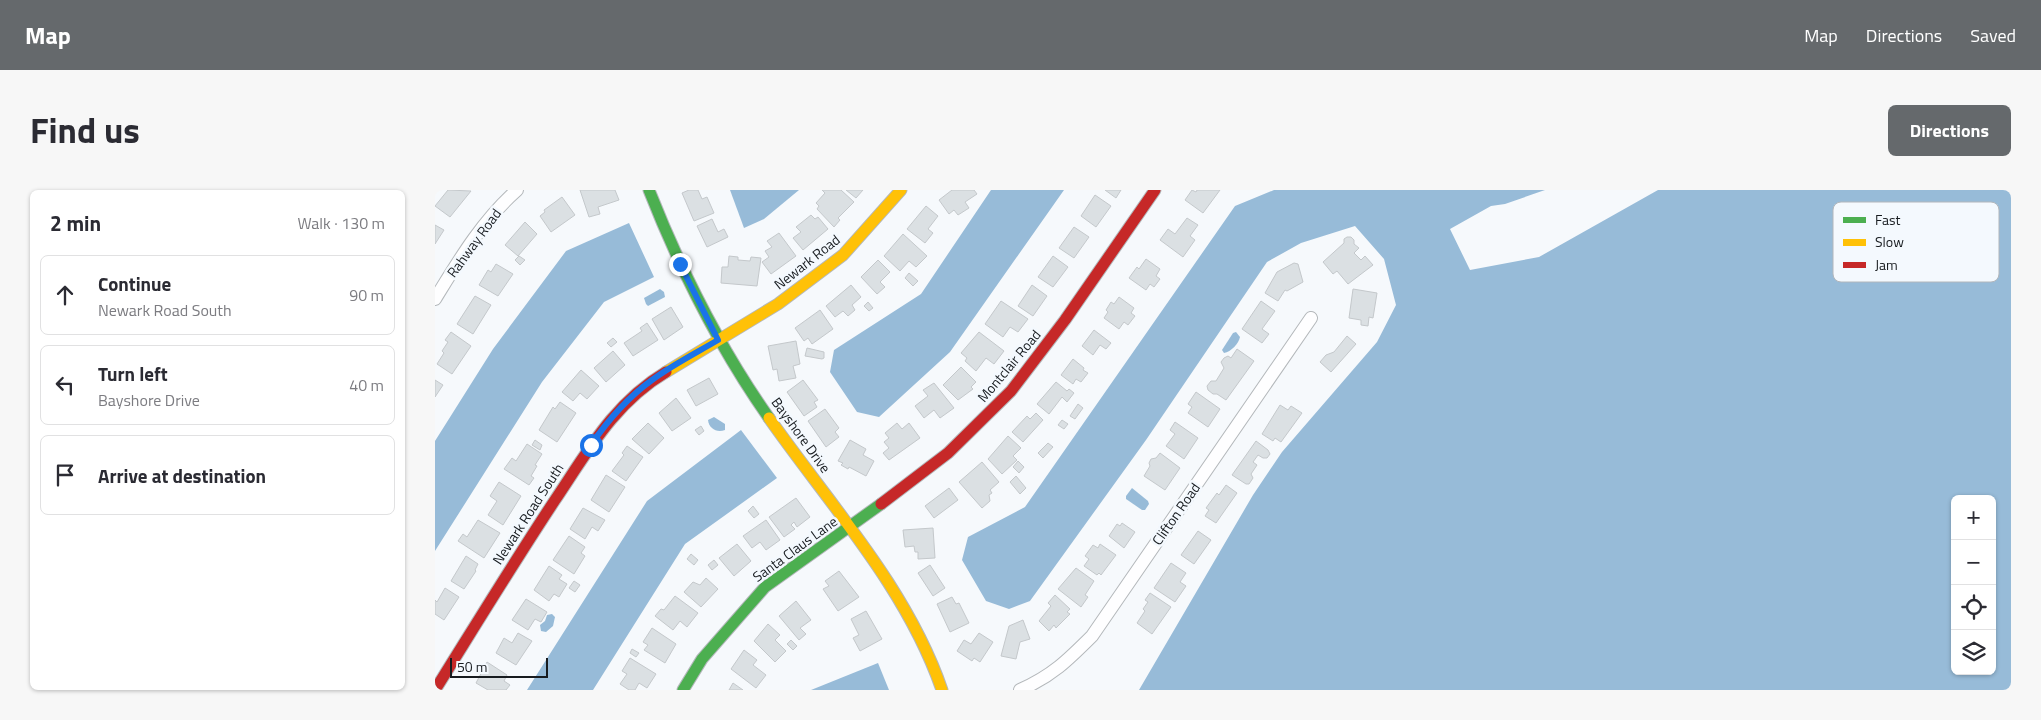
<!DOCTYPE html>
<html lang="en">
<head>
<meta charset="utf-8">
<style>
  body { margin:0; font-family:"Titillium Web",sans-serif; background:#f7f7f7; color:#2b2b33 }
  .controls { position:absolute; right:15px; bottom:15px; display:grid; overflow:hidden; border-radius:8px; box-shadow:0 1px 4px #0004 }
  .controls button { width:45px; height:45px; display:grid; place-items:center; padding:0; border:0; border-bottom:1px solid #e1e1e2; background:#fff; color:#2b2b33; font:25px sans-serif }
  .scale { position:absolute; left:15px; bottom:12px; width:98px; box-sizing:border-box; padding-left:5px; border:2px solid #171b1f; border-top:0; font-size:14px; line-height:18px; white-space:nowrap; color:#171b1f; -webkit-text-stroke:4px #f4f9fe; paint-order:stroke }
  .stop { position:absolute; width:15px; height:15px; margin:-11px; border:4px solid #1a73e8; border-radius:50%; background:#fff }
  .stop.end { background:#1a73e8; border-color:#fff; box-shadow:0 1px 5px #0008 }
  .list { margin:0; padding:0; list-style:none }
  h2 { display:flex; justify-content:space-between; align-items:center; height:65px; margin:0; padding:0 20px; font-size:21px }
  h2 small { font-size:16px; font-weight:400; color:#7c7c81 }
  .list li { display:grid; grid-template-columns:32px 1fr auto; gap:15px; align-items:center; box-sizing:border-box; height:80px; margin:0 10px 10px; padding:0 10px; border:1px solid #e1e1e2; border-radius:8px }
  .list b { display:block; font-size:19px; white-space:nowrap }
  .list p { margin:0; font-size:16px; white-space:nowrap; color:#7c7c81 }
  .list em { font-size:16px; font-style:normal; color:#7c7c81 }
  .icon { flex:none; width:28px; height:28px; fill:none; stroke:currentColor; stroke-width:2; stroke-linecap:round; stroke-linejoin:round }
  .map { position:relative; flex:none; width:1576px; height:500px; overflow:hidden; border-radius:8px }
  header { display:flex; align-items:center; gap:30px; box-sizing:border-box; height:70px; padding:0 25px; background:#65696c; color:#fff }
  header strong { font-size:24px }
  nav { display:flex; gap:28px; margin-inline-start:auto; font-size:18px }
  .intro { display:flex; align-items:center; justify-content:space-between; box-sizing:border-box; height:120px; padding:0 30px }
  h1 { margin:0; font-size:35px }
  .button { padding:12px 22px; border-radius:8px; background:#65696c; color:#fff; font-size:18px; font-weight:700 }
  main { display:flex; gap:30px; padding:0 30px }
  aside { flex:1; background:#fff; border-radius:8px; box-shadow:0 1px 4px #0004 }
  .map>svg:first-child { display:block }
  .water { fill:#97bbd8; fill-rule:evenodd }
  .building { fill:#dbe0e3; stroke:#c4c8cb }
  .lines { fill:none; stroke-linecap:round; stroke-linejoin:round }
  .street-casing { stroke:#b4b8bb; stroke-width:14 }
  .fast-casing { stroke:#b4b8bb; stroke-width:13 }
  .slow-casing { stroke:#b4b8bb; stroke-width:13 }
  .jam-casing { stroke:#b4b8bb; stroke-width:13 }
  .street { stroke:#fefeff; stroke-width:12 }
  .fast { stroke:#4caf50; stroke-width:11 }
  .slow { stroke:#ffc107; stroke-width:11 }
  .jam { stroke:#c62828; stroke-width:11 }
  .route { stroke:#1a73e8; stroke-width:6 }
  .labels { text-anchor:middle; stroke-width:5; stroke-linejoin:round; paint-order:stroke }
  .street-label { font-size:14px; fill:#171b1f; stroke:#f4f9fe }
  .key { fill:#f4f9fe; stroke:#b2b6bb; stroke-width:1 }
  .key-label { font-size:14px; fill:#171b1f }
</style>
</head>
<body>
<header>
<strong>Map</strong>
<nav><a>Map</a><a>Directions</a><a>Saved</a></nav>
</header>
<div class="intro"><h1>Find us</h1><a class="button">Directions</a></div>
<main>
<aside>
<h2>2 min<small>Walk · 130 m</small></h2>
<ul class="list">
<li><svg class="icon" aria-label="ahead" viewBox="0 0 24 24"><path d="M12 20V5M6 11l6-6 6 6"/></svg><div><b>Continue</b><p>Newark Road South</p></div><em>90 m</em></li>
<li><svg class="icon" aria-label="left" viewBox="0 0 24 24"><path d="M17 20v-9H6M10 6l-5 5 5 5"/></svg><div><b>Turn left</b><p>Bayshore Drive</p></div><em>40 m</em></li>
<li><svg class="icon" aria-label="arrive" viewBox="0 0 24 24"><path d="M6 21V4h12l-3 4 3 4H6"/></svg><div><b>Arrive at destination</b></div></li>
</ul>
</aside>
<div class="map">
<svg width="1576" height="500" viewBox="0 0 1576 500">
  <rect width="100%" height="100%" fill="#f6f9fc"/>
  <g class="water">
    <path d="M295,0H364L329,29L309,38Z"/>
    <path d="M556,0H629L515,162L444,227L422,222L395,182L399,160L486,104Z"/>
    <path d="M839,0H1110L1070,14L1056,16L1015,39L1035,80L1104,67L1223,0H1576V500H704L818,305L847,262L942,152L961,115L949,69L920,36L866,53L832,72L711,250L595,411L574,419L551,411L527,370L533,347L590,317L800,16ZM1520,309H1557V481H1520Z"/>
    <path d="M194,33L219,87L169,112L107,192L0,361V251L58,159L131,61Z"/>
    <path d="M225,99L229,102L230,107L213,116L211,114L209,108Z"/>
    <path d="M801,142L805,147C804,153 796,162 789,163L787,160L798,143Z"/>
    <path d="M279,227L290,234V240C282,243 274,239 273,230Z"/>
    <path d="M306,240L342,288L250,354L158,500H92L212,311Z"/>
    <path d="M697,298L713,311L714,314L710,320H707L691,309V306Z"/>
    <path d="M117,424L120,427L118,436L111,442L106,441L105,435L110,431L112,425Z"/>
    <path d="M443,473L454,500H376Z"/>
  </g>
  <g class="building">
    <path d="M13,0L36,1L15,27L0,16Z"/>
    <path d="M145,0H180L184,10L163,17L165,24L154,27Z"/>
    <path d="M254,0H263L267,9L272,7L279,23L259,31L247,3Z"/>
    <path d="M387,0H406L419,12L403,28L405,30L399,37L382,19L384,16L381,13L390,3Z"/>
    <path d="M411,0H428L421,8Z"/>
    <path d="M517,0H539L542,4L530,12L534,18L523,25L519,20L514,24L504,10Z"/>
    <path d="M670,0H686L681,8Z"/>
    <path d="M757,0L761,2L762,0H785L768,23L750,10Z"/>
    <path d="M660,5L676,16L661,37L646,26Z"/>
    <path d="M127,7L140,25L116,42L105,26L110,22L109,20Z"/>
    <path d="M491,16L503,26L493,39L498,43L490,53L472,39Z"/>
    <path d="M376,25L380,29L383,27L393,39L368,60L358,48L366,42L361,37Z"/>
    <path d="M752,28L763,35L755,46L760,50L748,67L725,50L733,39L740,44Z"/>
    <path d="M277,29L283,42L289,39L293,47L272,57L262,36Z"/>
    <path d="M90,32L102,44L83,66L70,55Z"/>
    <path d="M0,35L9,40L0,54Z"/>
    <path d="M639,37L654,47L639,68L624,58Z"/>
    <path d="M344,43L361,66L336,84L327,72L334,67L330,61L337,57L332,51Z"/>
    <path d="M468,44L492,66L481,77L474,71L465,81L449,66Z"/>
    <path d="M912,47H916L919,50V54L924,58L919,63L926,70L930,66L938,75L913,94L902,81L898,84L888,72L909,53V49Z"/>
    <path d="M84,66L90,70L85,75L80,70Z"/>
    <path d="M294,66L303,67V70L315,71L316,67L326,68L322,96L286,93L287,77H293Z"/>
    <path d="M618,66L633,77L618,97L603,87Z"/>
    <path d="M711,69L725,79L721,86L725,89L719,97L715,94L711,100L694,88L702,77L704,79Z"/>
    <path d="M443,70L455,82L445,92L450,97L442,104L426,87Z"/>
    <path d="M859,73L863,74L868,92L852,101L850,100L843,111L830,103L842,82Z"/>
    <path d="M61,74L78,84L63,106L44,95L53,80L56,82Z"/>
    <path d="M474,83L483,91L478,96L470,88Z"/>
    <path d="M416,95L426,107L417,115L420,120L413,126L408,121L400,127L391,116Z"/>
    <path d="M597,95L612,106L598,126L583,116Z"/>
    <path d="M918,99L942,103L938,128L934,127L933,136L926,135V130L914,128Z"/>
    <path d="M40,106L56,115L38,144L22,134Z"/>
    <path d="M684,107L699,118L696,123L700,126L693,135L689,132L684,139L669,128L673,122L671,120L676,112L679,114Z"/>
    <path d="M566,111L593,129L583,142L575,137L568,147L550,134Z"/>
    <path d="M826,111L840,121L827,139L834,144L827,153L807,139Z"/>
    <path d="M433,112L438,118L434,121L429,116Z"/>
    <path d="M236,117L248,137L229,150L217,129Z"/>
    <path d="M385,120L398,139L377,154L373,148L369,151L360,138Z"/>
    <path d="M212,133L223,150L198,166L189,153L207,141L205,138Z"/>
    <path d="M659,140L676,153L671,159L665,155L658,165L647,156Z"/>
    <path d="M16,142L36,156L17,184L2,174L9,163L7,161L13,152L10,150Z"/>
    <path d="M544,142L569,161L559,174L551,168L541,181L530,171L532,168L526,163Z"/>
    <path d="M912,146L921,154L896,182L885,172L891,165L899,162Z"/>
    <path d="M178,148L182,152L176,157L172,153Z"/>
    <path d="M361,151L365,174L358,176L361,188L344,191L342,179L338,180L333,156Z"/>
    <path d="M372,158L389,162V168L387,169L370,166Z"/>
    <path d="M802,159L819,171L791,210L782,204H778L773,200L772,196L776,191H781L789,178L786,172L789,168L793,166L796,168Z"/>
    <path d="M178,161L190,175L171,192L159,178Z"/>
    <path d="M638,169L649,178L648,180L653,183L646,192L641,189L638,194L626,185Z"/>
    <path d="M526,177L541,192L536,197L538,199L523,210L508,195Z"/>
    <path d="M146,180L164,196L152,209L145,203L138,211L127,202Z"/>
    <path d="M274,188L283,204L261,216L252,200Z"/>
    <path d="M0,190L8,195L0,207Z"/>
    <path d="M368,190L383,210L379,212L382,217L369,226L352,202Z"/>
    <path d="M621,192L632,201L634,199L639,203L632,212L627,207L614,224L602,214Z"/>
    <path d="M499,193L519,218L505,228L499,220L489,228L480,216L493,206L488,200Z"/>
    <path d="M761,202L785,219L773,237L753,223L757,217L753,214Z"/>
    <path d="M241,208L256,228L237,241L224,223Z"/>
    <path d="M125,212L141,223L122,252L104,240L118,217L120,219Z"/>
    <path d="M643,214L648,218L640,229L635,226Z"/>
    <path d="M845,215L853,220L856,216L867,223L846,252L840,248L838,251L827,244Z"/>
    <path d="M390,219L404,238L400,242L404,247L391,257L373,231Z"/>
    <path d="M601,223L608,230L588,252L577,242L592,226L595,229Z"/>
    <path d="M627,230L633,234L629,239L623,235Z"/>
    <path d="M740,232L763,248L749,269L731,256L740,244L735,240Z"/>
    <path d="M213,233L229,248L214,264L197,249Z"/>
    <path d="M462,233L467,239L474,233L485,248L454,270L448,263L454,258L449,252L454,248L450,243Z"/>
    <path d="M266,236L269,241L264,245L260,240Z"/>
    <path d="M573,246L586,258L578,266L582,270L567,284L553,269Z"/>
    <path d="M100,250L107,255L105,260L97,255Z"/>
    <path d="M415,250L431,259L428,265L439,271L431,286L414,277L413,279L406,275L408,273L403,271Z"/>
    <path d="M821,251L833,260L835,264L832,268H828L823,265L818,272L822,275L816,284L818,288L814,294H811L797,285Z"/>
    <path d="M613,253L618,257L608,268L603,263Z"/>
    <path d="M92,254L107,264L100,275L102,276L96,286L99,288L94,295L69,279L77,268L81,271Z"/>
    <path d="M192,256L208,267L191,291L177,281L189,265L187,263Z"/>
    <path d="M725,263L745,278L730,300L709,286L715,276L714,273L716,269L721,268Z"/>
    <path d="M583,271L589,277L584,283L578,277Z"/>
    <path d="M547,272L564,292L555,300L557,303L554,305L555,311L547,318L524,292Z"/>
    <path d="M171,285L190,297L174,322L156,310Z"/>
    <path d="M581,286L591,298L585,304L575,292Z"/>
    <path d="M64,292L86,306L68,335L53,325L62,311L55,306Z"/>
    <path d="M791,295L802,303L781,333L770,326L774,320L771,318L782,303L784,305Z"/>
    <path d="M514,298L523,310L499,328L490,316Z"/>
    <path d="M361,308L375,327L362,337L359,332L356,335L360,339L349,347L334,327Z"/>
    <path d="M318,316L324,324L319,328L313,321Z"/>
    <path d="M148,318L170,330L163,341L157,337L150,349L135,339Z"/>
    <path d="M43,330L65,343L49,368L23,351L28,344L32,347Z"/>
    <path d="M331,330L345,350L331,360L325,352L317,358L308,346Z"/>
    <path d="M687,333L700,342L689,358L674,346L682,334L685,336Z"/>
    <path d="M498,338L500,368L483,369V362H480L479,356L470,357L468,340Z"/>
    <path d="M763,341L776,350L759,374L746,365Z"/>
    <path d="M134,346L150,357L146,363L150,366L139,384L118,370Z"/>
    <path d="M302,354L316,371L299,386L284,368Z"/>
    <path d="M665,354L681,365L666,385L664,383L662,385L649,376L654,369L650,366L658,355L663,358Z"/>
    <path d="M256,364L263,370L259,375L252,369Z"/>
    <path d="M31,366L43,374L40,380L41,381L29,399L16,391Z"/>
    <path d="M279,370L283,375L277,380L273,375Z"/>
    <path d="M736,373L751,383L745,392L751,396L740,412L719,398Z"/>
    <path d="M495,375L510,398L498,406L483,383Z"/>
    <path d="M114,376L127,385L124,389L132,394L124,407L119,404L114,411L99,400Z"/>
    <path d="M641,378L659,391L650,405L653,407L646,417L623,399Z"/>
    <path d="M404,381L424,407L403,421L388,399L394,396L390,391Z"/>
    <path d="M271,388L283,399L266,417L249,402L258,392L265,395Z"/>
    <path d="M139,391L145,395L140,402L134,398Z"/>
    <path d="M10,398L24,407L9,430L0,424V410L2,412Z"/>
    <path d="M715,403L736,417L717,444L702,433L710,421L708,419L713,412L710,410Z"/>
    <path d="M620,405L635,419L632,422L635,424L621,438L619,435L614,441L604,431L616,416L613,413Z"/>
    <path d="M240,406L263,423L252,437L245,431L238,440L220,426L226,419L229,420Z"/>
    <path d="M517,407L521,414L524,413L534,433L515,442L502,414Z"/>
    <path d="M91,409L112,422L106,432L100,429L93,440L77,430Z"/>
    <path d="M361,411L376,430L365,438L371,444L364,450L344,426Z"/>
    <path d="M431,421L447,449L425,461L418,448L424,445L416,429Z"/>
    <path d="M588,430L595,449L585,452L581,469L566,466L574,436Z"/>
    <path d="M333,434L345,445L340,450L351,461L340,472L319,451Z"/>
    <path d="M217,438L241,454L230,473L209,460L213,455L208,452Z"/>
    <path d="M83,443L97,451L81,475L61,463L69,448L77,453Z"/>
    <path d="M544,443L558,452L545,472L539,468L537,471L522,461L529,450L536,454Z"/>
    <path d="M356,450L362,456L358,460L352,454Z"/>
    <path d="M197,459L204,463L201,467L195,463Z"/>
    <path d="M309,460L322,470L318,475L331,485L321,498L296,479Z"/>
    <path d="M195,468L221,484L212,498L204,493L200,500H194L185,494L192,484L187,481Z"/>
    <path d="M52,472L72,485L69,491L75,495L71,500H53L41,493Z"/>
    <path d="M298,493L308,500H294Z"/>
  </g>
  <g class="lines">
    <g class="street-casing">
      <g id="street">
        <path d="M0,109C24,70 47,31 82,0"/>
        <path d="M585,500C617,486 633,470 657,446L876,128"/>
      </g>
    </g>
    <g class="fast-casing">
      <g id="fast">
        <path d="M214,0C246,81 284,157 334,228"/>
        <path d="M248,500L267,469L330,397L446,314"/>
      </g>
    </g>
    <g class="slow-casing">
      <g id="slow">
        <path d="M231,182L343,114L408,65L466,0"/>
        <path d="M334,228C395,315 472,398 507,500"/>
      </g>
    </g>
    <g class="jam-casing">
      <g id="jam">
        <path d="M446,314L513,263L576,201L630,130L720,0"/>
        <path d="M0,500C40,436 79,372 120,310C153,261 179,213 231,182"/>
      </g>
    </g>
    <use href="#street" class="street"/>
    <use href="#fast" class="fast"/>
    <use href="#slow" class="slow"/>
    <use href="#jam" class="jam"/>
  </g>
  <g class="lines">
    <path class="route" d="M156,255C173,230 192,208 217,190C237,175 261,163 283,150L245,74"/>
  </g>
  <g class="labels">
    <g class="street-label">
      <text transform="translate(39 53) rotate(-54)" y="5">Rahway Road</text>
      <text transform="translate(372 72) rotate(-38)" y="5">Newark Road</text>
      <text transform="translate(574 176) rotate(-50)" y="5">Montclair Road</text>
      <text transform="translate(366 245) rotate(54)" y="5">Bayshore Drive</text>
      <text transform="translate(93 324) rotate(-57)" y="5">Newark Road South</text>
      <text transform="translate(741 324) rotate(-55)" y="5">Clifton Road</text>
      <text transform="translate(360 359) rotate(-36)" y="5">Santa Claus Lane</text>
    </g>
  </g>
  <rect x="1398" y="12" width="166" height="80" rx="8" class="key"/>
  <rect x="1408" y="27" width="23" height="6" fill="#4caf50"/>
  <rect x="1408" y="49" width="23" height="7" fill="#ffc107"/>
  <rect x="1408" y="72" width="23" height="6" fill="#c62828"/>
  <g class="key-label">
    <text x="1440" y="35">Fast</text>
    <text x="1440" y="57">Slow</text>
    <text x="1440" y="80">Jam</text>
  </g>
</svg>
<div class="controls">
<button>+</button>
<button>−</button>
<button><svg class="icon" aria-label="locate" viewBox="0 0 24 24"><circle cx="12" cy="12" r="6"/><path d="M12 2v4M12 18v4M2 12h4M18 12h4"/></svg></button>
<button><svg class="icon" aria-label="layers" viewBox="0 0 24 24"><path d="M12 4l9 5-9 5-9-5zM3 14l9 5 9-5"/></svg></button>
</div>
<div class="scale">50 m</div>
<div class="stop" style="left:156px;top:255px"></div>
<div class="stop end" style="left:245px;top:74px"></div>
</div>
</main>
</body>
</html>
